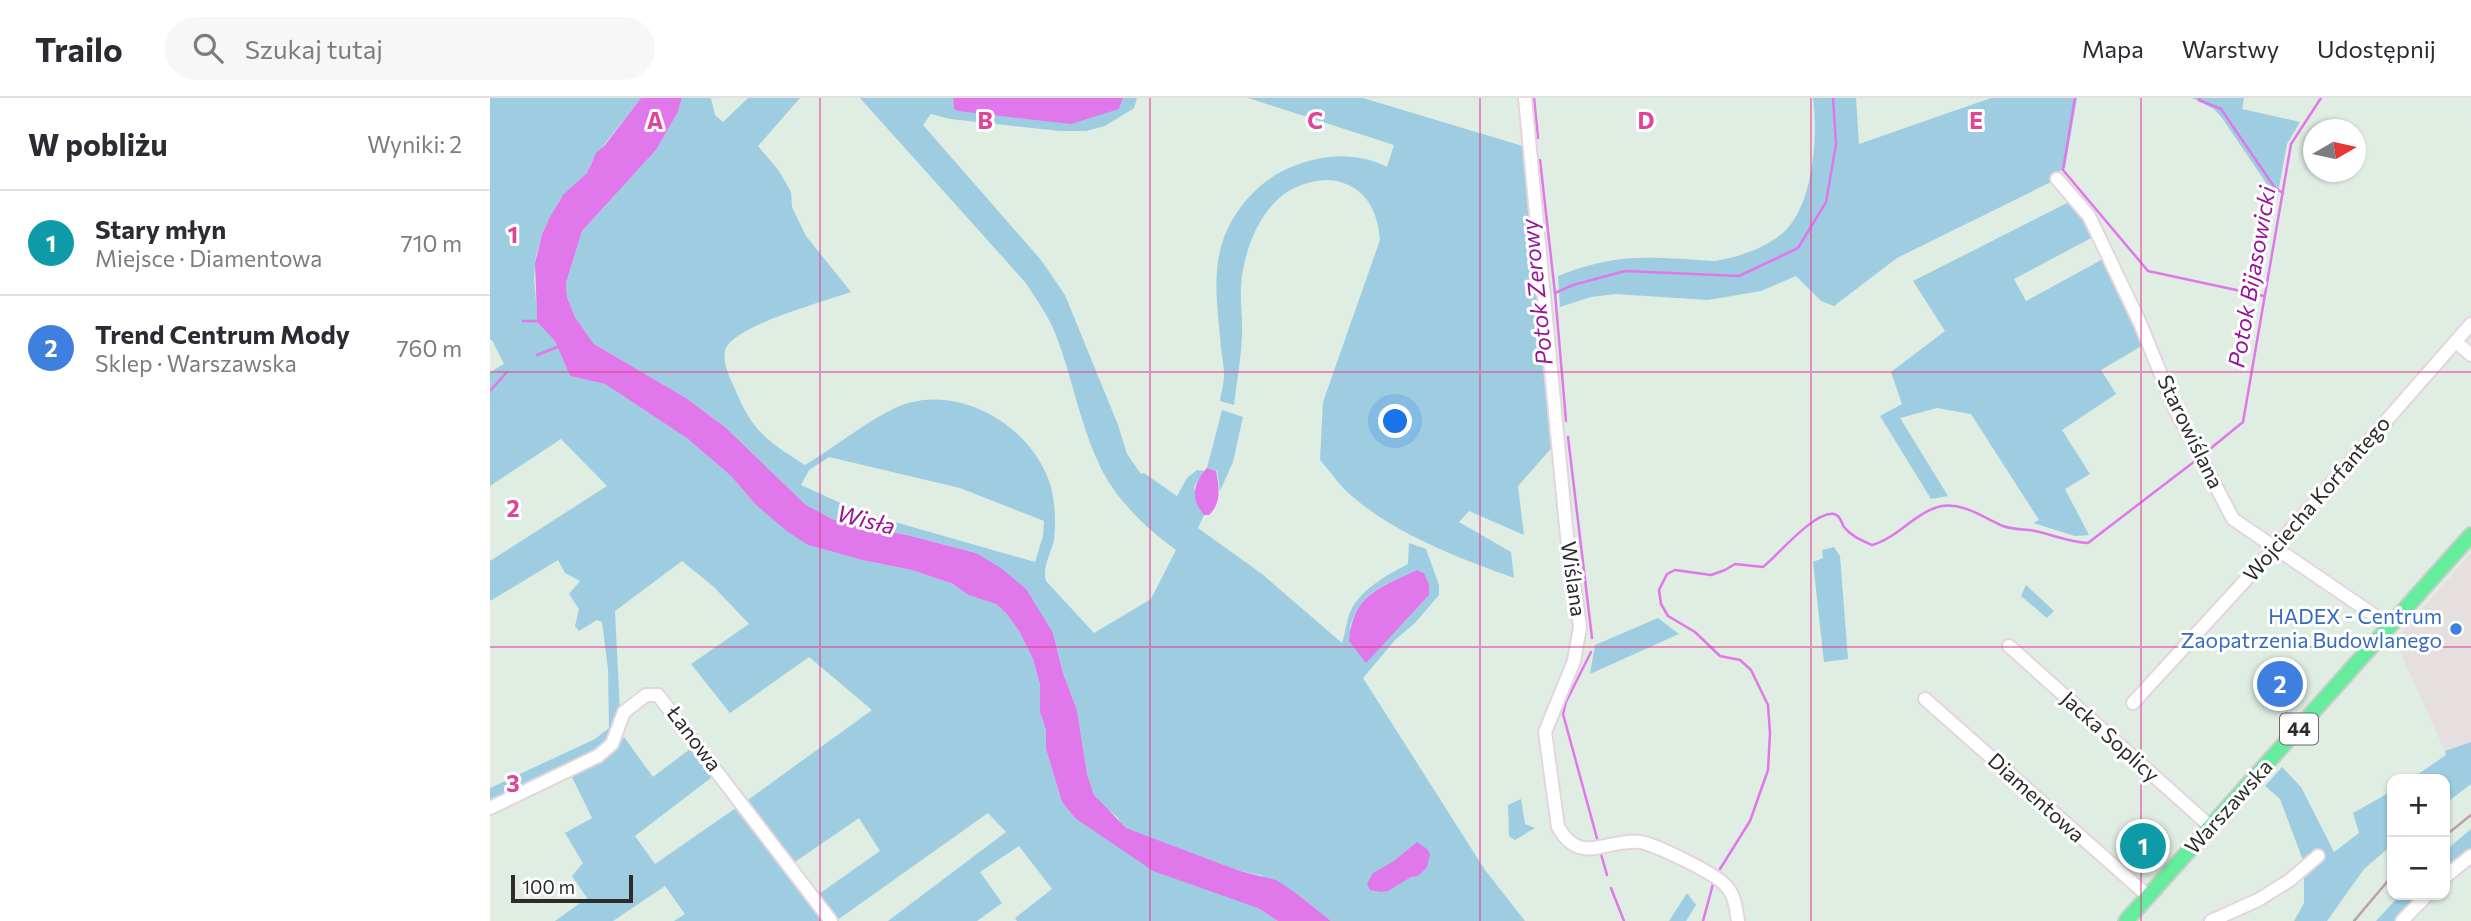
<!DOCTYPE html>
<html lang="pl">
<head>
<meta charset="utf-8">
<style>
  body { margin:0; font-family:Commissioner,sans-serif; background:#f7f7f7; color:#2b2b33 }
  .controls { position:absolute; right:21px; bottom:21px; display:grid; overflow:hidden; border-radius:14px; box-shadow:0 2px 5px #0004 }
  .controls button { width:63px; height:63px; display:grid; place-items:center; padding:0; border:0; border-bottom:2px solid #e1e1e2; background:#fff; color:#2b2b33; font:35px sans-serif }
  .compass { position:absolute; left:1813px; top:21px; width:63px; height:63px; border-radius:50%; background:#fff; box-shadow:0 2px 5px #0004; rotate:81deg }
  .scale { position:absolute; left:21px; bottom:18px; width:122px; box-sizing:border-box; padding-left:7px; border:4px solid #2c2c2c; border-top:0; font-size:19px; line-height:24px; white-space:nowrap; color:#2c2c2c; -webkit-text-stroke:5px #fff; paint-order:stroke }
  .you { position:absolute; left:906px; top:324px; width:24px; height:24px; margin:-18px; border:5px solid #fff; border-radius:50%; background:#1a73e8; box-shadow:0 0 0 10px #1a73e833 }
  .badge { display:grid; place-items:center; width:46px; height:46px; border-radius:50%; background:#1a73e8; color:#fff; font-size:23px; font-weight:700 }
  .pin { position:absolute; translate:-50% -50%; border:4px solid #fff; box-shadow:0 2px 7px #0006 }
  .list { margin:0; padding:0; list-style:none }
  h2 { display:flex; justify-content:space-between; align-items:center; height:91px; margin:0; padding:0 28px; font-size:30px }
  h2 small { font-size:23px; font-weight:400; color:#7c7c81 }
  .list li { display:grid; grid-template-columns:46px 1fr auto; gap:21px; align-items:center; box-sizing:border-box; height:105px; padding:0 28px; border-top:2px solid #e1e1e2 }
  .list b { display:block; font-size:26px; white-space:nowrap }
  .list p { margin:0; font-size:23px; white-space:nowrap; color:#7c7c81 }
  .list em { font-size:23px; font-style:normal; color:#7c7c81 }
  .icon { flex:none; width:38px; height:38px; fill:none; stroke:currentColor; stroke-width:2; stroke-linecap:round; stroke-linejoin:round }
  .map { position:relative; flex:none; width:1981px; height:823px; overflow:hidden }
  header { display:flex; align-items:center; gap:42px; box-sizing:border-box; height:98px; padding:0 35px; background:#fff; border-bottom:2px solid #e1e1e2 }
  header strong { font-size:33px }
  nav { display:flex; gap:38px; margin-inline-start:auto; font-size:24px }
  .search { width:490px; height:63px; background:#f7f7f7; display:flex; align-items:center; gap:18px; box-sizing:border-box; padding:0 24px; border-radius:38px; color:#7c7c81; font-size:26px }
  main { display:flex }
  aside { flex:1; background:#fff }
  .map>svg:first-child { display:block }
  .industrial { fill:#e6dfe0 }
  .green { fill:#9ecde2; fill-rule:evenodd }
  .water { fill:#e077eb }
  .lines { fill:none; stroke-linecap:round; stroke-linejoin:round }
  .stream { stroke:#e077eb; stroke-width:2.5 }
  .minor-casing { stroke:#e4d5dd; stroke-width:16 }
  .major-casing { stroke:#ccc; stroke-width:18 }
  .minor { stroke:#fff; stroke-width:12 }
  .major { stroke:#66ec9d; stroke-width:14 }
  .rail { stroke:#b6a2ac; stroke-width:2.5 }
  .grid { fill:none; stroke:#e04398; stroke-width:2; stroke-opacity:0.55 }
  .shop-dot { fill:#3f7fe0; stroke:#fff; stroke-width:2.5 }
  .labels { text-anchor:middle; stroke-width:6; stroke-linejoin:round; paint-order:stroke }
  .shield { fill:#fff; stroke:#6b6b6b; stroke-width:2 }
  .shield-label { font-size:19px; font-weight:bold; fill:#2c2c2c }
  .street-label { font-size:21px; fill:#2c2c2c; stroke:#fff }
  .shop-label { font-size:21px; fill:#366cbe; stroke:#fff; text-anchor:end }
  .water-label { font-size:23px; font-style:italic; fill:#99129a; stroke:#fff }
  .grid-label { font-size:23px; text-anchor:middle; font-weight:bold; fill:#e04398; stroke:#fff; stroke-width:6; stroke-linejoin:round; paint-order:stroke }
</style>
</head>
<body>
<header>
<strong>Trailo</strong>
<div class="search"><svg class="icon" aria-label="search" viewBox="0 0 24 24"><circle cx="10" cy="10" r="6"/><path d="M15 15l6 6"/></svg>Szukaj tutaj</div>
<nav><a>Mapa</a><a>Warstwy</a><a>Udostępnij</a></nav>
</header>
<main>
<aside>
<h2>W pobliżu<small>Wyniki: 2</small></h2>
<ul class="list">
<li><span class="badge" style="background:#0f9aa8">1</span><div><b>Stary młyn</b><p>Miejsce · Diamentowa</p></div><em>710 m</em></li>
<li><span class="badge" style="background:#3f7fe0">2</span><div><b>Trend Centrum Mody</b><p>Sklep · Warszawska</p></div><em>760 m</em></li>
</ul>
</aside>
<div class="map">
<svg width="1981" height="823" viewBox="0 0 1981 823">
  <rect width="100%" height="100%" fill="#dfede2"/>
  <path class="industrial" d="M1981,455V644L1955,653L1905,542Z"/>
  <g class="green">
    <path d="M0,0H151L103,61L97,75L71,100L53,133L46,158L44,180L48,225L65,243L80,278L115,286L198,341L241,378L266,407L318,447L372,462L422,472L463,486L478,497L506,506L516,515L529,533L543,561L550,587V614L556,632V651L572,704L585,720L768,810L788,823H527L525,820L562,791L529,748L490,774L512,805L487,823H398L516,734L498,715L346,823L326,798L390,753L369,720L302,766L255,704L382,612L319,559L240,615L201,566L259,526L224,489L192,463L125,513L130,614L119,646L0,706V690L105,641L119,630L118,571L112,524L107,522L89,533L85,528L89,511L79,496L90,483L75,475L68,462L0,503V463L117,388L71,341L0,388V274L14,266L2,242H0Z"/>
    <path d="M192,0H221L225,17L233,24L258,0H310L268,48L289,73L301,94L302,109L316,138L361,194C336,203 246,227 236,250C231,263 240,280 245,291C263,335 277,342 315,367C344,350 371,327 401,312C462,280 543,326 561,389C565,405 566,425 564,442C561,456 552,469 556,483L604,535L661,501L686,452C660,433 635,410 618,383C590,335 584,280 563,230C555,213 545,199 535,184L370,0H463L464,11H629L633,0H647L644,10L615,28L596,33H570L460,21L441,16L433,27L551,162L575,197L628,327L637,356L651,376L654,375L687,398L697,380L707,372L714,373L704,389L710,412L714,417L708,430L772,476L852,545C855,536 856,526 859,517C868,492 896,478 918,466L919,445L936,451L949,487V497L925,525L906,541L873,580L995,772L1035,823H841L806,795L770,777L750,773L635,730L627,719L612,707L604,697L597,676L587,612L573,575L563,535L486,455L417,437L364,428L342,421L316,407L235,329L196,300L104,246L85,219L77,199L76,185L92,133L166,52L188,14ZM339,359L470,390L554,423L553,438L545,464L370,414L311,387L319,372ZM927,472L934,475L939,486V497L876,564L860,529C871,492 895,487 927,472Z"/>
    <path d="M758,0H873L1036,49L1065,346L1028,388L1034,437L979,413L969,424L1021,454L1024,480C969,460 909,438 863,399C850,389 841,374 830,362L833,304L890,142C888,118 880,96 856,86C841,79 824,82 809,88C772,102 753,152 751,189C750,205 753,221 752,237C751,260 747,284 744,307L730,303C731,295 734,286 734,277C734,268 732,259 731,250C727,199 717,155 750,110C763,92 782,76 804,68C835,56 866,54 897,69L904,47Z"/>
    <path d="M1323,0H1366L1369,46L1501,0H1587L1575,70L1561,78L1563,83L1407,160L1344,208L1331,203L1306,178L1271,193L1218,202L1125,196L1101,199L1070,209L1068,178C1127,154 1163,159 1225,163C1249,159 1276,150 1294,134C1324,106 1328,37 1323,0Z"/>
    <path d="M1702,0H1754L1752,11L1810,24L1797,46L1787,101L1732,20L1724,11Z"/>
    <path d="M1581,103L1596,122L1605,138L1524,181L1536,203L1615,160L1655,246L1611,272L1626,296L1572,332L1600,376L1575,391L1599,437L1585,438L1543,425L1549,422L1481,316L1447,310L1410,320L1458,398L1441,401L1390,318L1412,306L1401,274L1455,233L1423,183Z"/>
    <path d="M732,312L753,319L743,364L730,393L727,373L717,370Z"/>
    <path d="M1344,449L1350,458L1358,561L1334,564L1323,464L1333,460L1332,452Z"/>
    <path d="M1536,487L1564,513L1557,520L1531,498Z"/>
    <path d="M1168,520L1189,536L1100,576L1105,547Z"/>
    <path d="M134,639L163,679L204,648L226,676L145,738L165,766L250,707L334,823H184L195,816L175,788L123,823H65L97,800L82,778L93,765L75,735L102,720L80,675L117,655Z"/>
    <path d="M1981,644V686L1955,706V681H1921L1956,657L1955,653Z"/>
    <path d="M1792,669L1811,689L1844,754L1869,735L1863,715L1902,693V747L1874,771L1837,823H1804L1814,805V765L1790,701L1775,688Z"/>
    <path d="M1031,701L1035,726L1045,730L1025,742L1019,738L1018,707Z"/>
    <path d="M1981,731V753L1955,773V753Z"/>
    <path d="M1197,795L1206,807L1196,823H1179Z"/>
    <path d="M1910,797H1931L1906,823H1886Z"/>
  </g>
  <g class="water">
    <path d="M151,0H192L188,14L166,52L92,133L76,185L77,199L85,219L104,246L196,300L235,329L316,407L342,421L364,428L417,437L486,455L511,470L536,491L563,535L573,575L587,612L597,676L604,697L636,730L750,773L786,782L806,795L841,823H788L768,810L663,773L585,720L572,704L556,651V632L550,614V587L543,561L529,533L516,515L506,506L478,497L463,486L422,472L372,462L318,447L298,434L266,407L241,378L198,341L115,286L80,278L65,243L48,225L47,220L45,165L52,136L60,119L73,97L97,75L106,55L115,47Z"/>
    <path d="M463,0H633L629,11L581,26L468,13L464,11Z"/>
    <path d="M717,370L726,373C729,388 732,405 719,417H714C700,401 703,385 717,370Z"/>
    <path d="M927,472L934,475L939,486V497L876,565L859,543C863,496 889,490 927,472Z"/>
    <path d="M927,744L937,751L940,756L937,769L928,778L921,779L898,793L891,794L880,792L877,786L883,775L904,763Z"/>
  </g>
  <g class="lines">
    <g class="stream">
      <path d="M1044,0L1048,40"/>
      <path d="M1585,0L1573,72L1658,173L1774,198"/>
      <path d="M1710,0L1709,2L1731,11L1785,90L1793,95"/>
      <path d="M1050,62L1065,195L1076,323"/>
      <path d="M1065,195L1083,187L1135,173L1249,178L1308,150L1336,104L1346,46L1343,0"/>
      <path d="M33,223H51"/>
      <path d="M47,257L70,248"/>
      <path d="M0,293L17,274"/>
      <path d="M1078,339L1102,540"/>
      <path d="M1715,355L1753,324L1801,46L1831,0"/>
      <path d="M1101,554L1076,604L1073,616L1108,744"/>
      <path d="M1111,756L1117,777"/>
      <path d="M1230,771L1260,723L1278,672L1280,635L1278,607L1261,572L1250,562L1230,558L1205,534L1178,518L1171,506L1169,492L1177,476L1185,472L1221,477L1235,472L1245,466L1273,469C1288,457 1324,413 1344,416C1350,417 1351,424 1354,429C1361,438 1371,442 1382,447C1408,440 1426,413 1452,408C1475,405 1494,420 1513,428C1523,432 1535,431 1545,433C1564,437 1579,444 1598,445L1705,363"/>
      <path d="M1121,790L1134,823"/>
      <path d="M1213,823L1223,786"/>
    </g>
    <g class="minor-casing">
      <g id="minor">
        <path d="M1035,0L1077,439L1090,529L1084,563L1055,634L1068,729C1091,769 1116,740 1150,744C1164,746 1227,776 1236,788C1245,797 1246,811 1248,823"/>
        <path d="M1567,81L1599,118L1650,225L1685,311L1743,421L1900,528"/>
        <path d="M1966,244L1981,257"/>
        <path d="M1519,548L1721,729"/>
        <path d="M1435,601L1658,798"/>
        <path d="M1643,605L1784,451L1981,226"/>
        <path d="M0,710L108,658L122,646L134,614L156,597H168L341,823"/>
        <path d="M1955,779L1981,758"/>
        <path d="M1721,823L1768,802L1800,782L1828,758"/>
        <path d="M1912,823L1937,797"/>
      </g>
    </g>
    <g class="major-casing">
      <path id="major" d="M1636,823L1981,437"/>
    </g>
    <use href="#minor" class="minor"/>
    <use href="#major" class="major"/>
    <g class="rail">
      <path d="M1955,738L1981,717"/>
      <path d="M1864,823L1902,778"/>
    </g>
  </g>
  <path class="grid" d="M330,0V823M660,0V823M990,0V823M1321,0V823M1651,0V823M0,274H1981M0,549H1981"/>
  <circle class="shop-dot" cx="1966" cy="531" r="7"/>
  <g class="labels">
    <rect class="shield" x="1790" y="615.5" width="38" height="31" rx="5"/>
    <g class="shield-label">
      <text x="1809" y="638">44</text>
    </g>
    <g class="street-label">
      <text transform="translate(1700 334) rotate(64)" y="7">Starowiślana</text>
      <text transform="translate(1827 401) rotate(-49)" y="7">Wojciecha Korfantego</text>
      <text transform="translate(1083 481) rotate(82)" y="7">Wiślana</text>
      <text transform="translate(1620 639) rotate(42)" y="7">Jacka Soplicy</text>
      <text transform="translate(204 641) rotate(53)" y="7">Łanowa</text>
      <text transform="translate(1546 700) rotate(42)" y="7">Diamentowa</text>
      <text transform="translate(1739 709) rotate(-48)" y="7">Warszawska</text>
    </g>
    <g class="shop-label">
      <text x="1952" y="526">HADEX - Centrum<tspan x="1952" dy="24">Zaopatrzenia Budowlanego</tspan></text>
    </g>
    <g class="water-label">
      <text transform="translate(1762 179) rotate(-80)" y="8">Potok Bijasowicki</text>
      <text transform="translate(1047 194) rotate(-96)" y="8">Potok Zerowy</text>
      <text transform="translate(376 422) rotate(14)" y="8">Wisła</text>
    </g>
  </g>
  <g class="grid-label">
    <text x="165" y="31">A</text>
    <text x="495" y="31">B</text>
    <text x="825" y="31">C</text>
    <text x="1156" y="31">D</text>
    <text x="1486" y="31">E</text>
    <text x="23" y="145">1</text>
    <text x="23" y="419">2</text>
    <text x="23" y="694">3</text>
  </g>
</svg>
<div class="controls">
<button>+</button>
<button>−</button>
</div>
<svg class="compass" viewBox="-18 -18 36 36"><path d="M0-13l5 13h-10z" fill="#e53935"/><path d="M0 13l5-13h-10z" fill="#7c7c81"/></svg>
<div class="scale">100 m</div>
<div class="you"></div>
<div class="pin badge" style="left:1653px;top:748px;background:#0f9aa8">1</div>
<div class="pin badge" style="left:1790px;top:586px;background:#3f7fe0">2</div>
</div>
</main>
</body>
</html>
